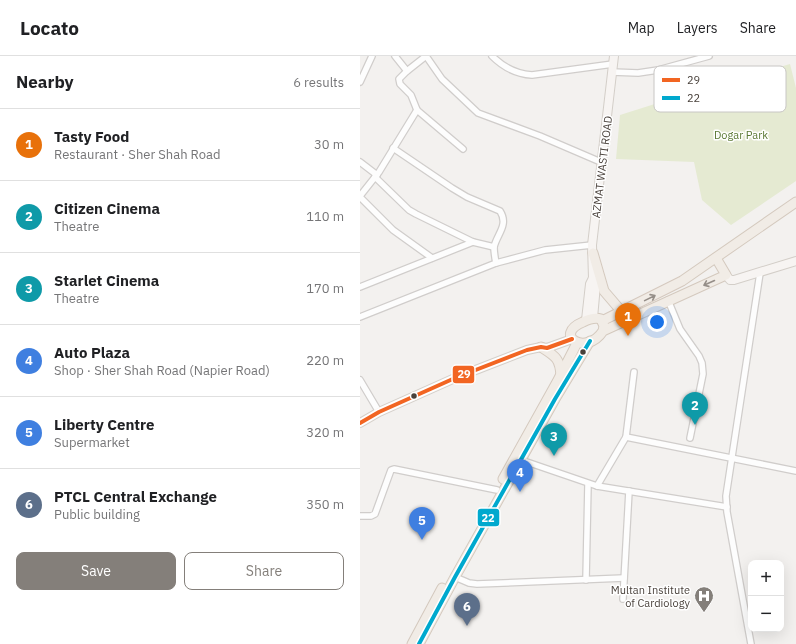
<!DOCTYPE html>
<html lang="en">
<head>
<meta charset="utf-8">
<style>
  body { margin:0; font-family:"IBM Plex Sans",sans-serif; background:#f6f6f6; color:#202124 }
  .controls { position:absolute; right:12px; bottom:12px; display:grid; overflow:hidden; border-radius:8px; box-shadow:0 4px 16px #0002 }
  .controls button { width:36px; height:36px; display:grid; place-items:center; padding:0; border:0; border-bottom:1px solid #e0e0e0; background:#fff; color:#202124; font:20px sans-serif }
  .you { position:absolute; left:297px; top:266px; width:14px; height:14px; margin:-10px; border:3px solid #fff; border-radius:50%; background:#1a73e8; box-shadow:0 0 0 6px #1a73e833 }
  .badge { display:grid; place-items:center; width:26px; height:26px; border-radius:50%; background:#847f7a; color:#fff; font-size:13px; font-weight:700 }
  .pin { position:absolute; translate:-50% -33px; filter:drop-shadow(0 1px 2px #0008) }
  .pin::after { content:''; position:absolute; top:21px; width:14px; height:12px; background:inherit; clip-path:polygon(0 0,100% 0,50% 100%) }
  .list { margin:0; padding:0; list-style:none }
  h2 { display:flex; justify-content:space-between; align-items:center; height:52px; margin:0; padding:0 16px; font-size:17px }
  h2 small { font-size:13px; font-weight:400; color:#757577 }
  .list li { display:grid; grid-template-columns:26px 1fr auto; gap:12px; align-items:center; box-sizing:border-box; height:72px; padding:0 16px; border-top:1px solid #e0e0e0 }
  .list b { display:block; font-size:15px; white-space:nowrap }
  .list p { margin:0; font-size:13px; white-space:nowrap; color:#757577 }
  .list em { font-size:13px; font-style:normal; color:#757577 }
  .actions { display:flex; gap:8px; padding:12px 16px }
  .actions a { flex:1; padding:9px 0; border:1px solid #847f7a; border-radius:8px; text-align:center; font-size:14px; color:#847f7a }
  .actions .main { background:#847f7a; color:#fff }
  .map { position:relative; flex:none; width:436px; height:588px; overflow:hidden }
  header { display:flex; align-items:center; gap:24px; box-sizing:border-box; height:56px; padding:0 20px; background:#fff; border-bottom:1px solid #e0e0e0 }
  header strong { font-size:19px }
  nav { display:flex; gap:22px; margin-inline-start:auto; font-size:14px }
  main { display:flex }
  aside { flex:1; background:#fff }
  .map>svg:first-child { display:block }
  .green { fill:#e5ead2 }
  .lines { fill:none; stroke-linecap:round; stroke-linejoin:round }
  .minor-casing { stroke:#d0cdcb; stroke-width:8 }
  .secondary-casing { stroke:#d3cec8; stroke-width:10 }
  .primary-casing { stroke:#d4c9be; stroke-width:11 }
  .minor { stroke:#fdfdfd; stroke-width:5.5 }
  .secondary { stroke:#f7f4f2; stroke-width:8 }
  .primary { stroke:#f1ece6; stroke-width:9 }
  .bus-1-casing { stroke:#fff; stroke-width:7 }
  .bus-2-casing { stroke:#fff; stroke-width:7 }
  .bus-1 { stroke:#f26522; stroke-width:4 }
  .bus-2 { stroke:#00a9ce; stroke-width:4 }
  .oneway { stroke:#958e88 }
  .bus-dot { fill:#49413b; stroke:#fff; stroke-width:1.5 }
  .labels { text-anchor:middle; stroke-width:3; stroke-linejoin:round; paint-order:stroke }
  .park-label { font-size:11px; fill:#597732; stroke:#fff }
  .street-label { font-size:11px; fill:#49413b; stroke:#fff }
  .poi-label { font-size:11px; fill:#49413b; stroke:#fff; text-anchor:end }
  .key { fill:#fff; stroke:#c8c6c4; stroke-width:1 }
  .key-label { font-size:11px; fill:#49413b }
  .line-badge { stroke:#fff; stroke-width:1.5 }
  .badge-label { font-size:11px; text-anchor:middle; font-weight:bold; fill:#fff }
</style>
</head>
<body>
<header>
<strong>Locato</strong>
<nav><a>Map</a><a>Layers</a><a>Share</a></nav>
</header>
<main>
<aside>
<h2>Nearby<small>6 results</small></h2>
<ul class="list">
<li><span class="badge" style="background:#e8710a">1</span><div><b>Tasty Food</b><p>Restaurant · Sher Shah Road</p></div><em>30 m</em></li>
<li><span class="badge" style="background:#0f9aa8">2</span><div><b>Citizen Cinema</b><p>Theatre</p></div><em>110 m</em></li>
<li><span class="badge" style="background:#0f9aa8">3</span><div><b>Starlet Cinema</b><p>Theatre</p></div><em>170 m</em></li>
<li><span class="badge" style="background:#3f7fe0">4</span><div><b>Auto Plaza</b><p>Shop · Sher Shah Road (Napier Road)</p></div><em>220 m</em></li>
<li><span class="badge" style="background:#3f7fe0">5</span><div><b>Liberty Centre</b><p>Supermarket</p></div><em>320 m</em></li>
<li><span class="badge" style="background:#5c6f8a">6</span><div><b>PTCL Central Exchange</b><p>Public building</p></div><em>350 m</em></li>
</ul>
<div class="actions"><a class="main">Save</a><a>Share</a></div>
</aside>
<div class="map">
<svg width="436" height="588" viewBox="0 0 436 588">
  <rect width="100%" height="100%" fill="#f3f1ef"/>
  <path class="green" d="M430,8L436,32V125L371,169L342,144L334,106L256,103L260,59L320,40Z"/>
  <g class="lines">
    <g class="minor-casing">
      <g id="minor">
        <path d="M35,0L47,15"/>
        <path d="M66,0L82,23L118,57L180,80L243,107"/>
        <path d="M132,0C143,11 156,18 172,19L253,8"/>
        <path d="M252,16L278,17L298,14L349,0"/>
        <path d="M0,26L12,0"/>
        <path d="M57,54L51,39L40,28L39,23L47,15L66,0"/>
        <path d="M33,92L92,132L107,141L140,155C149,169 137,178 134,191C134,196 135,202 136,207"/>
        <path d="M0,106L17,119"/>
        <path d="M15,121L49,154L56,158L113,186L134,191"/>
        <path d="M0,140L19,116L57,54L103,93"/>
        <path d="M0,141L33,174L72,202"/>
        <path d="M0,231L113,186"/>
        <path d="M308,244L320,273L339,300L342,307L343,318L330,382"/>
        <path d="M0,261L136,207L185,194L232,189"/>
        <path d="M0,324L19,356"/>
        <path d="M266,381L436,415"/>
        <path d="M161,404L237,430L367,451"/>
        <path d="M237,430L266,381L274,316"/>
        <path d="M0,460H11L15,458L31,414L34,413L137,434"/>
        <path d="M95,521L109,527L117,528L264,522"/>
        <path d="M226,524L228,428"/>
        <path d="M263,543L269,435"/>
        <path d="M391,588L367,456L366,440L400,217"/>
      </g>
    </g>
    <g class="secondary-casing">
      <g id="secondary">
        <path d="M366,219L370,224H374L436,205"/>
        <path d="M233,222L236,229L233,262"/>
        <path d="M226,264L230,228L233,222L232,189L254,0"/>
        <path d="M0,367L19,356L95,322L167,294L181,291L187,292L212,283"/>
      </g>
    </g>
    <g class="primary-casing">
      <g id="primary">
        <path d="M233,197L244,235L262,256"/>
        <path d="M242,265L322,225L436,146"/>
        <path d="M243,275L244,270L241,263C235,261 229,263 223,266C192,279 226,301 243,275L366,219L356,202"/>
        <path d="M181,291C195,300 200,302 201,320"/>
        <path d="M143,423L197,326L217,287"/>
        <path d="M52,588L82,532"/>
        <path d="M59,588L95,521L195,343L230,285"/>
      </g>
    </g>
    <use href="#minor" class="minor"/>
    <use href="#secondary" class="secondary"/>
    <use href="#primary" class="primary"/>
    <g class="bus-1-casing">
      <path id="bus-1" d="M0,367L19,356L95,322L167,294L181,291L187,292L212,283"/>
    </g>
    <g class="bus-2-casing">
      <path id="bus-2" d="M59,588L95,521L195,343L230,285"/>
    </g>
    <use href="#bus-1" class="bus-1"/>
    <use href="#bus-2" class="bus-2"/>
  </g>
  <defs><path id="oneway-shaft" d="M-6 0H5M1.5-3L5.5 0L1.5 3" fill="none" stroke-width="1.6" stroke-linecap="round" stroke-linejoin="round"/></defs>
  <g class="oneway">
    <use href="#oneway-shaft" transform="translate(349 227) rotate(156)"/>
    <use href="#oneway-shaft" transform="translate(290 242) rotate(-26)"/>
  </g>
  <defs>
    <g id="hospital-pin" transform="scale(1)"><path d="M0 17L-7.5 6A9.5 9.5 0 1 1 7.5 6Z" fill="#847f7a" stroke="#fff"/><path d="M-5-5h3v3.5h4V-5h3V5h-3V1.5h-4V5h-3Z" fill="#fff"/></g>
  </defs>
  <g fill-rule="evenodd">
    <use href="#hospital-pin" x="344" y="540"/>
  </g>
  <g class="bus-dot">
    <circle cx="223" cy="296" r="3.5"/>
    <circle cx="54" cy="340" r="3.5"/>
  </g>
  <g class="labels">
    <g class="park-label">
      <text x="381" y="83">Dogar Park</text>
    </g>
    <g class="street-label">
      <text transform="translate(242 111) rotate(-83)" y="4">AZMAT WASTI ROAD</text>
    </g>
    <g class="poi-label">
      <text x="330" y="538">Multan Institute<tspan x="330" dy="13">of Cardiology</tspan></text>
    </g>
  </g>
  <rect x="294" y="10" width="132" height="46" rx="6" class="key"/>
  <rect x="302" y="22" width="18" height="4" fill="#f26522"/>
  <rect x="302" y="40" width="18" height="4" fill="#00a9ce"/>
  <g class="key-label">
    <text x="327" y="28">29</text>
    <text x="327" y="46">22</text>
  </g>
  <g class="line-badge">
    <rect x="92" y="309" width="23" height="19" rx="4" fill="#f26522"/>
    <rect x="117" y="452" width="23" height="19" rx="4" fill="#00a9ce"/>
  </g>
  <g class="badge-label">
    <text x="104" y="322">29</text>
    <text x="128" y="466">22</text>
  </g>
</svg>
<div class="controls">
<button>+</button>
<button>−</button>
</div>
<div class="you"></div>
<div class="pin badge" style="left:268px;top:280px;background:#e8710a">1</div>
<div class="pin badge" style="left:335px;top:369px;background:#0f9aa8">2</div>
<div class="pin badge" style="left:194px;top:400px;background:#0f9aa8">3</div>
<div class="pin badge" style="left:160px;top:436px;background:#3f7fe0">4</div>
<div class="pin badge" style="left:62px;top:484px;background:#3f7fe0">5</div>
<div class="pin badge" style="left:107px;top:570px;background:#5c6f8a">6</div>
</div>
</main>
</body>
</html>
